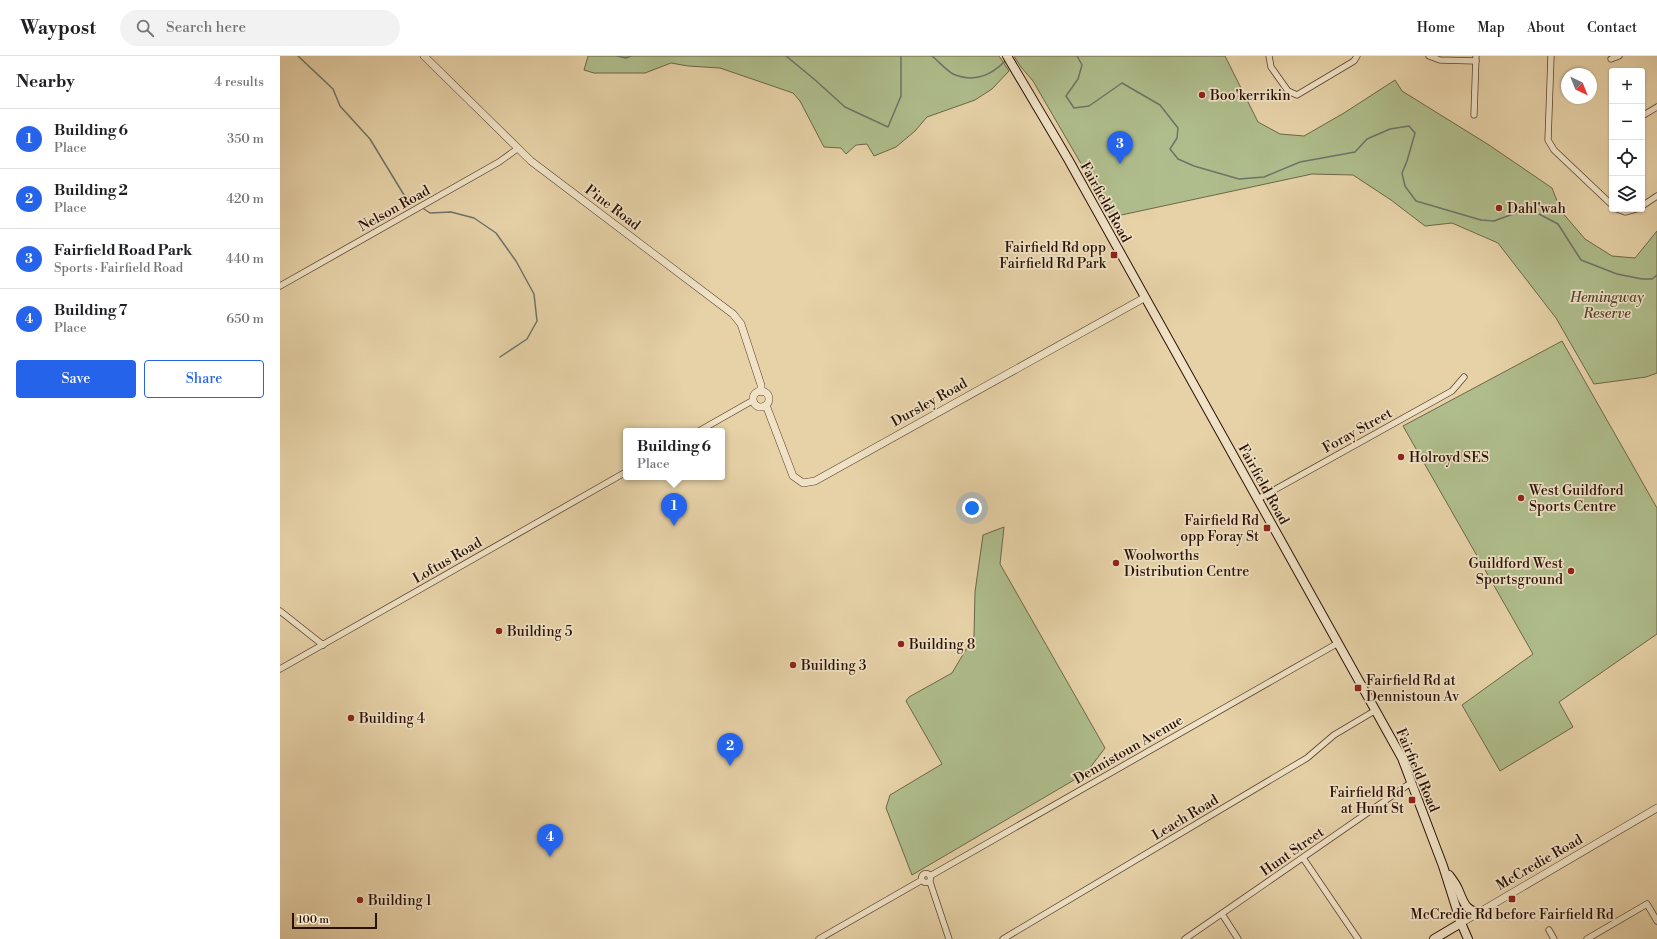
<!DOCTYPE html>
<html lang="en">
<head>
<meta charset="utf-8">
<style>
  body { margin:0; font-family:"Libre Bodoni",serif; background:#f2f2f2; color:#202124 }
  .controls { position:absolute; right:12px; top:12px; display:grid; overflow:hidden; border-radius:4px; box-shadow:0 1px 3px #0004 }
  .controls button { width:36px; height:36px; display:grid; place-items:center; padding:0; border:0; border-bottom:1px solid #e0e0e0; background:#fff; color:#202124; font:20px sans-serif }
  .compass { position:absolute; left:1281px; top:12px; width:36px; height:36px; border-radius:50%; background:#fff; box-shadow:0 1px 3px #0004; rotate:137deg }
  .scale { position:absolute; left:12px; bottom:10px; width:85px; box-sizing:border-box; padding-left:4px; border:2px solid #2b1004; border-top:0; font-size:11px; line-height:14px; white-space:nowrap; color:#2b1004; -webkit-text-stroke:3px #efe2c6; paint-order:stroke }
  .you { position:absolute; left:692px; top:452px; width:14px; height:14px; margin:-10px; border:3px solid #fff; border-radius:50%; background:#1a73e8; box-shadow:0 0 0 6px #1a73e833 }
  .badge { display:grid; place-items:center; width:26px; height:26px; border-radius:50%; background:#2563eb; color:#fff; font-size:13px; font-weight:700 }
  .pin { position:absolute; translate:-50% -33px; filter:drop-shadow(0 1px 2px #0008) }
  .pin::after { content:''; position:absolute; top:21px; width:14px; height:12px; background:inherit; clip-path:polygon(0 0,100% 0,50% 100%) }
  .popup { position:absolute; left:343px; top:372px; width:102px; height:52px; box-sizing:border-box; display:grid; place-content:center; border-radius:4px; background:#fff; filter:drop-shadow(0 1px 3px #0005); font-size:13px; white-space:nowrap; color:#757577 }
  .popup b { font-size:15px; color:#202124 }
  .popup::after { content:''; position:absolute; left:50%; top:100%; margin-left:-8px; border:8px solid transparent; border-top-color:#fff }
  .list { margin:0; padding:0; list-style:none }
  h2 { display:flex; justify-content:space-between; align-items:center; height:52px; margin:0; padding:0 16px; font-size:17px }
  h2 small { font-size:13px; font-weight:400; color:#757577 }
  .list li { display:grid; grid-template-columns:26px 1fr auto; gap:12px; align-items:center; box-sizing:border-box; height:60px; padding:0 16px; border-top:1px solid #e0e0e0 }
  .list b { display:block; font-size:15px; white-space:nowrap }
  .list p { margin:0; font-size:13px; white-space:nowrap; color:#757577 }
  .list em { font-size:13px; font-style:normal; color:#757577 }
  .actions { display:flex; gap:8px; padding:12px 16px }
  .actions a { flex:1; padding:9px 0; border:1px solid #2563eb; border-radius:4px; text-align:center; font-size:14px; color:#2563eb }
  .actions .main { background:#2563eb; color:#fff }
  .icon { flex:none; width:22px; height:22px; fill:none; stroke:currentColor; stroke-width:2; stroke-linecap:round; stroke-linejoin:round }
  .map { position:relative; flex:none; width:1377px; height:883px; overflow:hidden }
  header { display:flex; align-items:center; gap:24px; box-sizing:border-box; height:56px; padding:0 20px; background:#fff; border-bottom:1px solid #e0e0e0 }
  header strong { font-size:19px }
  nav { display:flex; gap:22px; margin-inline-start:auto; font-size:14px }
  .search { width:280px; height:36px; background:#f2f2f2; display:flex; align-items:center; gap:10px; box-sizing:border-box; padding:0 14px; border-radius:22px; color:#757577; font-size:15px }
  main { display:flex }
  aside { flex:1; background:#fff }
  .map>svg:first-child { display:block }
  .green { fill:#afbd8c; stroke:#6d6648 }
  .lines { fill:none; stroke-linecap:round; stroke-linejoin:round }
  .stream { stroke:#6c7469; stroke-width:1.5 }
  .minor-casing { stroke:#5a402d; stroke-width:7 }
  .tertiary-casing { stroke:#5a402d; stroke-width:8 }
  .secondary-casing { stroke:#2b1004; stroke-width:10 }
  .minor { stroke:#efe2c6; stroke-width:5.5 }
  .tertiary { stroke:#efe2c6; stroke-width:7 }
  .secondary { stroke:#efe2c6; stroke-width:8 }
  .poi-dot { fill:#8f2418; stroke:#efe2c6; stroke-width:1.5 }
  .labels { text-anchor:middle; stroke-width:3.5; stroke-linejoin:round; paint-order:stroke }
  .poi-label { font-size:14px; fill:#2b1004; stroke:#efe2c6; text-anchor:start }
  .street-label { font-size:14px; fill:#2b1004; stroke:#efe2c6 }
  .park-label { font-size:14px; font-style:italic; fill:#53442d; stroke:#efe2c6 }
</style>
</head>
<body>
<header>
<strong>Waypost</strong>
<div class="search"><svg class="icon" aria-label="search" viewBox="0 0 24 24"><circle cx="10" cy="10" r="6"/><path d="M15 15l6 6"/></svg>Search here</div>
<nav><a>Home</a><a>Map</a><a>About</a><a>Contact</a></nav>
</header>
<main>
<aside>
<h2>Nearby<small>4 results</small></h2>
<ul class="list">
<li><span class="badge">1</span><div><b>Building 6</b><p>Place</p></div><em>350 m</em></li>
<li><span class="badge">2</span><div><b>Building 2</b><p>Place</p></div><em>420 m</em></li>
<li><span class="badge">3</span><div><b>Fairfield Road Park</b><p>Sports · Fairfield Road</p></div><em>440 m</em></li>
<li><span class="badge">4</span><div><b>Building 7</b><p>Place</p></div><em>650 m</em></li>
</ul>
<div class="actions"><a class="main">Save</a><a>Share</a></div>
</aside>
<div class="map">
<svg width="1377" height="883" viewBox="0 0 1377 883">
  <rect width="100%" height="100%" fill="#e7d2a8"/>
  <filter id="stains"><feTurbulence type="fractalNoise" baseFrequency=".005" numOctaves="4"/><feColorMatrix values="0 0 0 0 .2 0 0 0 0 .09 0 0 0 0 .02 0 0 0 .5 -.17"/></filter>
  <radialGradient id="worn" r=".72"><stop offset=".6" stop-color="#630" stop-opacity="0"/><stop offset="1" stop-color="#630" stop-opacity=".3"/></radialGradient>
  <g class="green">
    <path d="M308,0H719L729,15L712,33L695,44L647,61L635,75L616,91L594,100L587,88L576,89L566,98L561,92L544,91L520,45L513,37L440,12L408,10L391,7L365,17H314L304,14Z"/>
    <path d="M734,0H945L978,66L1000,78L1024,80L1064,57L1115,24L1122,35L1209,89L1272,132L1281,155L1305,183L1332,200L1355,202L1377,175V317L1366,321L1314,328L1276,262L1218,187L1172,167L1145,170L1111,144L1073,119L1032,118L832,161L753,25L741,11Z"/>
    <path d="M1282,285L1377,452V578L1279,646L1293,671L1220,715L1182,649L1253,598L1123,370Z"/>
    <path d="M724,471L720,508L825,692L806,717L632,819L606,752L610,739L662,708L626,645L629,641L672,617L694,580L695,536L703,479Z"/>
  </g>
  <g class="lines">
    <g class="stream">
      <path d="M18,0L53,33L60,50L90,83L124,139L134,144"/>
      <path d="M337,0L346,2L351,0"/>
      <path d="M506,0L534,23L565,51L608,71L621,40V0"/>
      <path d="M652,0C658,5 666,14 673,18C694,27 712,19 726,4"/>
      <path d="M797,0L802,9L798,23L786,40L794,52L809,50L842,27L880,49L898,72L897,82L890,93L898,103L914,110L959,123L984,121L1020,106L1075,96L1087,83L1110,73L1129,70L1135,77L1127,105L1122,117L1125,130L1136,145L1201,164L1214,165L1244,154L1259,158L1278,168L1301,204L1337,218L1362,223H1372L1377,219"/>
      <path d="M144,153L150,157L171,156L194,162L216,177L236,205L254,238L257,265L247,283L220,301"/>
    </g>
    <g class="minor-casing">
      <g id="minor">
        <path d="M989,0L991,11L1008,35L1017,39L1074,5L1077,0"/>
        <path d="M1149,0L1160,4L1196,5"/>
        <path d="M1271,0L1268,84L1274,94L1332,149"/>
        <path d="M1331,3L1339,0"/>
        <path d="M1194,59L1196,0"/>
        <path d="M1362,60L1377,51"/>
        <path d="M1362,150L1377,140"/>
        <path d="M1337,153L1345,156L1356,153"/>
        <path d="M0,230L219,106L237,93"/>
        <path d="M419,375L470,346H474"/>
        <path d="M978,443L1172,335L1184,321"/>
        <path d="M0,555L43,589"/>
        <path d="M0,613L346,416"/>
        <path d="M1023,802L1078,883"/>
        <circle cx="646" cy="822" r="4.5"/>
        <path d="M650,820L1058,587"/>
        <path d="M650,826L669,883"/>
        <path d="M942,858L958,883"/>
        <path d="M1269,874L1274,883"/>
        <path d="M539,883L642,824"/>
        <path d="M723,883L1027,702L1054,679L1096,654"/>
        <path d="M905,883L1132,726"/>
        <path d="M1307,883L1367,848L1377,865"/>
      </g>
    </g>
    <g class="tertiary-casing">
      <g id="tertiary">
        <path d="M144,0L251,105L453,258L461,268L481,329V336"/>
        <circle cx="481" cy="343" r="8"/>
        <path d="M486,349L513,420L523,427L535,425L864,242"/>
        <path d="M1181,867L1377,752"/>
      </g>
    </g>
    <g class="secondary-casing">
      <g id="secondary">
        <path d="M727,0L788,103L1122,702L1163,810L1181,867L1188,883"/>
        <path d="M1169,819C1172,823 1176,828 1178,833C1183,844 1185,856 1200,856"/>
        <path d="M1154,883L1181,867"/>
      </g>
    </g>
    <use href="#minor" class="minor"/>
    <use href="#tertiary" class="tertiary"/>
    <use href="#secondary" class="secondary"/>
  </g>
  <g class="poi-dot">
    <circle cx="922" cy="39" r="4"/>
    <circle cx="1219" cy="152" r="4"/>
    <rect x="830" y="195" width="8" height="8" rx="2"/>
    <circle cx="1121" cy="401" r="4"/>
    <circle cx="1241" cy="442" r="4"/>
    <rect x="983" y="468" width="8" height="8" rx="2"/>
    <circle cx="836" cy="507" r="4"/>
    <circle cx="1291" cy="515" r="4"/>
    <circle cx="219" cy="575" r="4"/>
    <circle cx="621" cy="588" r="4"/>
    <circle cx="513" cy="609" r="4"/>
    <rect x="1074" y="628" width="8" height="8" rx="2"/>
    <circle cx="71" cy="662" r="4"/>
    <rect x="1128" y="740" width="8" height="8" rx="2"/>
    <rect x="1228" y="839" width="8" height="8" rx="2"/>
    <circle cx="80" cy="844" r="4"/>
  </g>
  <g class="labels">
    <g class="poi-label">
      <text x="930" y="44">Boo'kerrikin</text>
      <text x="1227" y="157">Dahl'wah</text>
      <text x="826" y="196" text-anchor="end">Fairfield Rd opp<tspan x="826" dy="16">Fairfield Rd Park</tspan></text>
      <text x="1129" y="406">Holroyd SES</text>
      <text x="1249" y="439">West Guildford<tspan x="1249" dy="16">Sports Centre</tspan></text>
      <text x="979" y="469" text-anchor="end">Fairfield Rd<tspan x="979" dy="16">opp Foray St</tspan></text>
      <text x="844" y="504">Woolworths<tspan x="844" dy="16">Distribution Centre</tspan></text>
      <text x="1283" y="512" text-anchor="end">Guildford West<tspan x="1283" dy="16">Sportsground</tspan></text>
      <text x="227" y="580">Building 5</text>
      <text x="629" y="593">Building 8</text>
      <text x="521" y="614">Building 3</text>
      <text x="1086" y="629">Fairfield Rd at<tspan x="1086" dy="16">Dennistoun Av</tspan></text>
      <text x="79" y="667">Building 4</text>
      <text x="1124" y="741" text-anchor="end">Fairfield Rd<tspan x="1124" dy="16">at Hunt St</tspan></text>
      <text x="88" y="849">Building 1</text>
      <text x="1232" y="863" text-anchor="middle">McCredie Rd before Fairfield Rd</text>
    </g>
    <g class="street-label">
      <text transform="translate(826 146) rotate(61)" y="5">Fairfield Road</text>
      <text transform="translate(333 151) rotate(37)" y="5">Pine Road</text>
      <text transform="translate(114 152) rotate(-29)" y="5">Nelson Road</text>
      <text transform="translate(649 346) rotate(-29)" y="5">Dursley Road</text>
      <text transform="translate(1077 374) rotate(-29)" y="5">Foray Street</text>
      <text transform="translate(984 428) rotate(61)" y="5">Fairfield Road</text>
      <text transform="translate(167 504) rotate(-30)" y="5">Loftus Road</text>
      <text transform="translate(848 693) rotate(-30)" y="5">Dennistoun Avenue</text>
      <text transform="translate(1138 714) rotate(67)" y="5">Fairfield Road</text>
      <text transform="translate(905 761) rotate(-31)" y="5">Leach Road</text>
      <text transform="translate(1012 795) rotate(-35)" y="5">Hunt Street</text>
      <text transform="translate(1259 806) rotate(-30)" y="5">McCredie Road</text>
    </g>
    <g class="park-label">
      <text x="1327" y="246">Hemingway<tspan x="1327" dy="16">Reserve</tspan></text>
    </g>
  </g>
  <rect width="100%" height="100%" filter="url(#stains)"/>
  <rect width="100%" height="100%" fill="url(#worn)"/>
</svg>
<div class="controls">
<button>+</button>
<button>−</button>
<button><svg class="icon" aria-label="locate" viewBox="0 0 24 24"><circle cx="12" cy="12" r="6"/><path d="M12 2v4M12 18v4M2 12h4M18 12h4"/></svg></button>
<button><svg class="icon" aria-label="layers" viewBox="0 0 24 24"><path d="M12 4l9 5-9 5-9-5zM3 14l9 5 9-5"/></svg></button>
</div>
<svg class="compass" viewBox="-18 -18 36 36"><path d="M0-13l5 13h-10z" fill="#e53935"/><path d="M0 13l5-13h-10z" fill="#757577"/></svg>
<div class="scale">100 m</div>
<div class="you"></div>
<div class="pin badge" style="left:394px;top:470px">1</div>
<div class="popup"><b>Building 6</b>Place</div>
<div class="pin badge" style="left:450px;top:710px">2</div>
<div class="pin badge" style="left:840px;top:108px">3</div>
<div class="pin badge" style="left:270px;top:801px">4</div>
</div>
</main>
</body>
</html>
